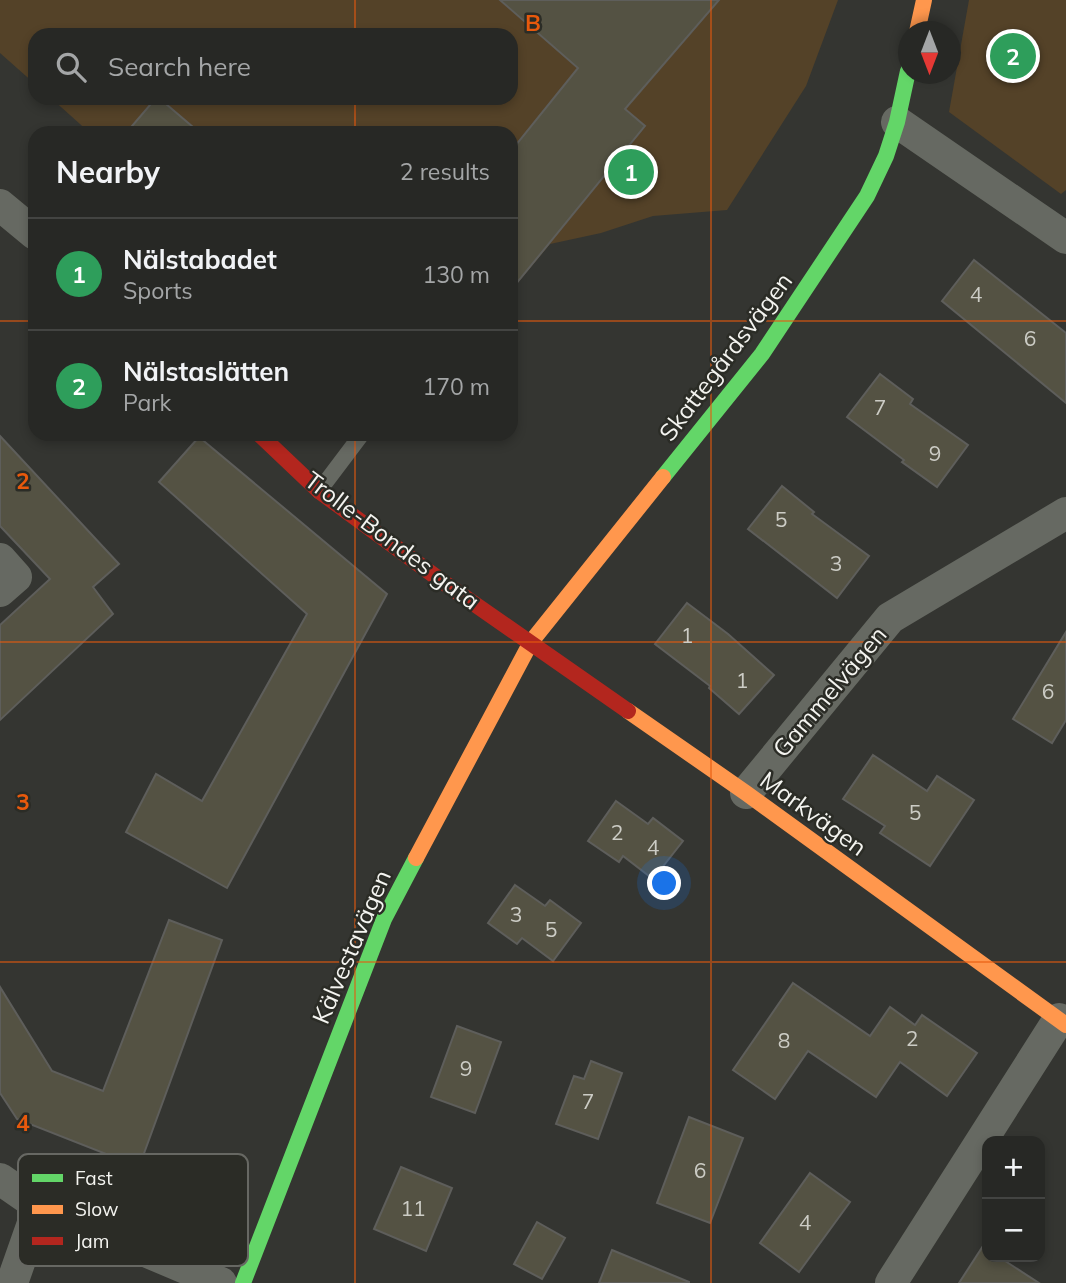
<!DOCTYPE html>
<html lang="en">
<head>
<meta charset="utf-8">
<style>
  body { margin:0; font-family:Mulish,sans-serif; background:#333432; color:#f1f3f6 }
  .controls { position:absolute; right:21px; bottom:21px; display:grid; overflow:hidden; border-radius:14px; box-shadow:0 4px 10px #0003 }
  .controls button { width:63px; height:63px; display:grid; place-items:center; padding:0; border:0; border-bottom:2px solid #434442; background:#272825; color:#f1f3f6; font:35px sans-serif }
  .compass { position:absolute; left:898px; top:21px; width:63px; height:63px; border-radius:50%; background:#272825; box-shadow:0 4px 10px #0003; rotate:180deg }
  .you { position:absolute; left:665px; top:884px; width:24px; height:24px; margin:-18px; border:5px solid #fff; border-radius:50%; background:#1a73e8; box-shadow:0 0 0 10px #1a73e833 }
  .badge { display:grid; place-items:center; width:46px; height:46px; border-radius:50%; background:#d6ab8b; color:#fff; font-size:23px; font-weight:700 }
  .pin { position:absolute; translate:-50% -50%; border:4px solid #fff; box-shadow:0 2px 7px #0006 }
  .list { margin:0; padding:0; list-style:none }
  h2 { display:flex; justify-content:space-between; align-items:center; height:91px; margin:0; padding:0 28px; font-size:30px }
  h2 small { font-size:23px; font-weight:400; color:#a4a6a7 }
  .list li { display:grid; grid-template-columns:46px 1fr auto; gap:21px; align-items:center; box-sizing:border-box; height:112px; padding:0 28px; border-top:2px solid #434442 }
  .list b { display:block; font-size:26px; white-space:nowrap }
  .list p { margin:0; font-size:23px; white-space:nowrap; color:#a4a6a7 }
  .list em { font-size:23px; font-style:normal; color:#a4a6a7 }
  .icon { flex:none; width:38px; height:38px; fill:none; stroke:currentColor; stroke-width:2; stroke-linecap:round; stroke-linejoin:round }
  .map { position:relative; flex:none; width:1066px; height:1283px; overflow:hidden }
  .search { position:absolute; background:#272825; box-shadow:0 4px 10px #0003; left:28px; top:28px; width:490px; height:77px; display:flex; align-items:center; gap:18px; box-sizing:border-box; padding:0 24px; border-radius:21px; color:#a4a6a7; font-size:26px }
  .panel { position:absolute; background:#272825; box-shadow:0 4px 10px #0003; left:28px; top:126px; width:490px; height:315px; border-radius:21px }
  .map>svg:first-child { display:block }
  .green { fill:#544228 }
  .building { fill:#545243; stroke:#5e5e5b; stroke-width:2 }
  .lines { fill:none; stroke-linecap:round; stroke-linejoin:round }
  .lane { stroke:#666962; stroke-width:16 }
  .street { stroke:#666962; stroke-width:32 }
  .fast { stroke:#63d668; stroke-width:16 }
  .slow { stroke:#ff974d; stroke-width:16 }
  .jam { stroke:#b3261e; stroke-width:16 }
  .grid { fill:none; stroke:#e8590c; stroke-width:2; stroke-opacity:0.55 }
  .labels { text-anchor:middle; stroke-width:5; stroke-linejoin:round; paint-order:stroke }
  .number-label { font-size:21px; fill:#ccccc5 }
  .street-label { font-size:24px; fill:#f4f4f0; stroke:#2b2c26 }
  .key { fill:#2b2c26; stroke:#676863; stroke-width:2 }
  .key-label { font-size:19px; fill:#f4f4f0 }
  .grid-label { font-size:23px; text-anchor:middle; font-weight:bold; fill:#e8590c; stroke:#2b2c26; stroke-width:5; stroke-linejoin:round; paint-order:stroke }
</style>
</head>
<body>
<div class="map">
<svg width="1066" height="1283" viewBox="0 0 1066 1283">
  <rect width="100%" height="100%" fill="#343531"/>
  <g class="green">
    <path d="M0,0H838L806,86L727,210L653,216L601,233L550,244L511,291V133H200L159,98H511V35H35V84L0,53Z"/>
    <path d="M969,0H1066V190L1061,194L949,112Z"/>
    <path d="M51,98H156L126,133H90Z"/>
  </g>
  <g class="building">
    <path d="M500,0H719L625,109L645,126L511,290V151L578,68Z"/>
    <path d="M156,98H159L200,133H126Z"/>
    <path d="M974,260L1066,333V403L942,301Z"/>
    <path d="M880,374L913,399L910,404L968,445L937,487L902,462L904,460L847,417Z"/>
    <path d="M0,436L119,564L93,587L113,614L0,720V625L50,579L0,526Z"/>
    <path d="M199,437L387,594L227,888L126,832L156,774L202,801L307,614L159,482Z"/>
    <path d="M782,486L814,512L812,514L869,556L837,598L748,529Z"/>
    <path d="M687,603L728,634L774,675L739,714L709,688L710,686L655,644Z"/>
    <path d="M1066,632V720L1052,743L1013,719Z"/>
    <path d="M873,755L927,791L937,776L974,800L930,866L880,833L885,826L843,799Z"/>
    <path d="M616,801L648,824L653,818L683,841L653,879L623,856L619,862L588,841Z"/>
    <path d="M515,885L545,906L550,900L581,923L553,961L522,938L517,944L488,923Z"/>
    <path d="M169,920L222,940L139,1167L17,1119L0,1093V987L52,1071L103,1091Z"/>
    <path d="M793,983L870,1036L890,1007L915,1025L922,1015L977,1053L947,1096L900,1062L876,1097L808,1051L775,1099L733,1070Z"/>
    <path d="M457,1026L501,1042L475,1113L431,1097Z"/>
    <path d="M591,1061L622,1073L598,1139L556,1124L574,1076L584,1079Z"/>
    <path d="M689,1117L743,1138L710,1223L657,1203Z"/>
    <path d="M401,1167L452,1188L426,1251L374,1229Z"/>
    <path d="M810,1173L850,1202L799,1272L760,1243Z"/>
    <path d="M537,1222L565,1238L542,1279L514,1264Z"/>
    <path d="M983,1246L987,1249V1257H999L1039,1283H959Z"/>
    <path d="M612,1250L689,1282V1283H599Z"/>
  </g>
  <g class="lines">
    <path class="lane" d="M319,491L362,434"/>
    <g class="street">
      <path d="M897,122L1066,238"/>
      <path d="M0,205L35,234"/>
      <path d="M0,559L16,577L0,591"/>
      <path d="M746,793L890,618L1066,513"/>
      <path d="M0,1179L39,1206L221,1283"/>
      <path d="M12,1283L39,1206"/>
      <path d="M891,1283L1059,1019"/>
    </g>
    <g class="fast">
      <path d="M663,477L762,354L867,196L886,156L897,122L908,71"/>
      <path d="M243,1283L384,919L416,858"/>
    </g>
    <g class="slow">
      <path d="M917,32L924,0"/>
      <path d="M628,711L746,793L1066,1025"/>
      <path d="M416,858L531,642L663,477"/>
    </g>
    <path class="jam" d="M259,434L319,491L443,582L628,711"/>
  </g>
  <path class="grid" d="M355,0V35M711,0V1283M355,98V133M0,321H35M511,321H1066M355,434V1283M0,642H1066M0,962H1066"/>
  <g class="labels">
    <g class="number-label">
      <text x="976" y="302">4</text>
      <text x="1030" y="346">6</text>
      <text x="880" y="415">7</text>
      <text x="935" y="461">9</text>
      <text x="781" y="527">5</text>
      <text x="836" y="571">3</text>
      <text x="687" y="643">1</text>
      <text x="742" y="688">1</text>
      <text x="1048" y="699">6</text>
      <text x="915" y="820">5</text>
      <text x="617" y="840">2</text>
      <text x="653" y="855">4</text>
      <text x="516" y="922">3</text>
      <text x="551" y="937">5</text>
      <text x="912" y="1046">2</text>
      <text x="784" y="1048">8</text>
      <text x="466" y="1076">9</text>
      <text x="588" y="1109">7</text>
      <text x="700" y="1178">6</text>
      <text x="413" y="1216">11</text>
      <text x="805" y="1230">4</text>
    </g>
    <g class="street-label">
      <text transform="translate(726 357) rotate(-53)" y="8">Skattegårdsvägen</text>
      <text transform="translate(392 541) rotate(37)" y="8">Trolle-Bondes gata</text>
      <text transform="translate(830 692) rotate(-50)" y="8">Gammelvägen</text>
      <text transform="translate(813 814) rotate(36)" y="8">Markvägen</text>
      <text transform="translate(352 947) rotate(-67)" y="8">Kälvestavägen</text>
    </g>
  </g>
  <rect x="18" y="1154" width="230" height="112" rx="10" class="key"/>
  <rect x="32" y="1174" width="31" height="8" fill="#63d668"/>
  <rect x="32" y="1205" width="31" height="9" fill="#ff974d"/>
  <rect x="32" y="1237" width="31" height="8" fill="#b3261e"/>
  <g class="key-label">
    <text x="75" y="1185">Fast</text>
    <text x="75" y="1216">Slow</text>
    <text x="75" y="1248">Jam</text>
  </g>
  <g class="grid-label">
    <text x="533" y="31">B</text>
    <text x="23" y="489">2</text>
    <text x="23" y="810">3</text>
    <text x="23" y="1131">4</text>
  </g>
</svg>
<div class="controls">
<button>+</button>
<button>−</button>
</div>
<svg class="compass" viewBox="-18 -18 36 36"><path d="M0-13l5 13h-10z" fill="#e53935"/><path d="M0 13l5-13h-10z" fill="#a4a6a7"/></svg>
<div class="you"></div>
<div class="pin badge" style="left:631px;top:172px;background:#2e9e5b">1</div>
<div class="pin badge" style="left:1013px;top:56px;background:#2e9e5b">2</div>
<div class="search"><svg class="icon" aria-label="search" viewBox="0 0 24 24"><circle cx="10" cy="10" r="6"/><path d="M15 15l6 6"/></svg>Search here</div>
<section class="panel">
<h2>Nearby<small>2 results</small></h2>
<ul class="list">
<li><span class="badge" style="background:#2e9e5b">1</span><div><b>Nälstabadet</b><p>Sports</p></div><em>130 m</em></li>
<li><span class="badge" style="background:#2e9e5b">2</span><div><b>Nälstaslätten</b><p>Park</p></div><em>170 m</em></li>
</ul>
</section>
</div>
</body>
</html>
